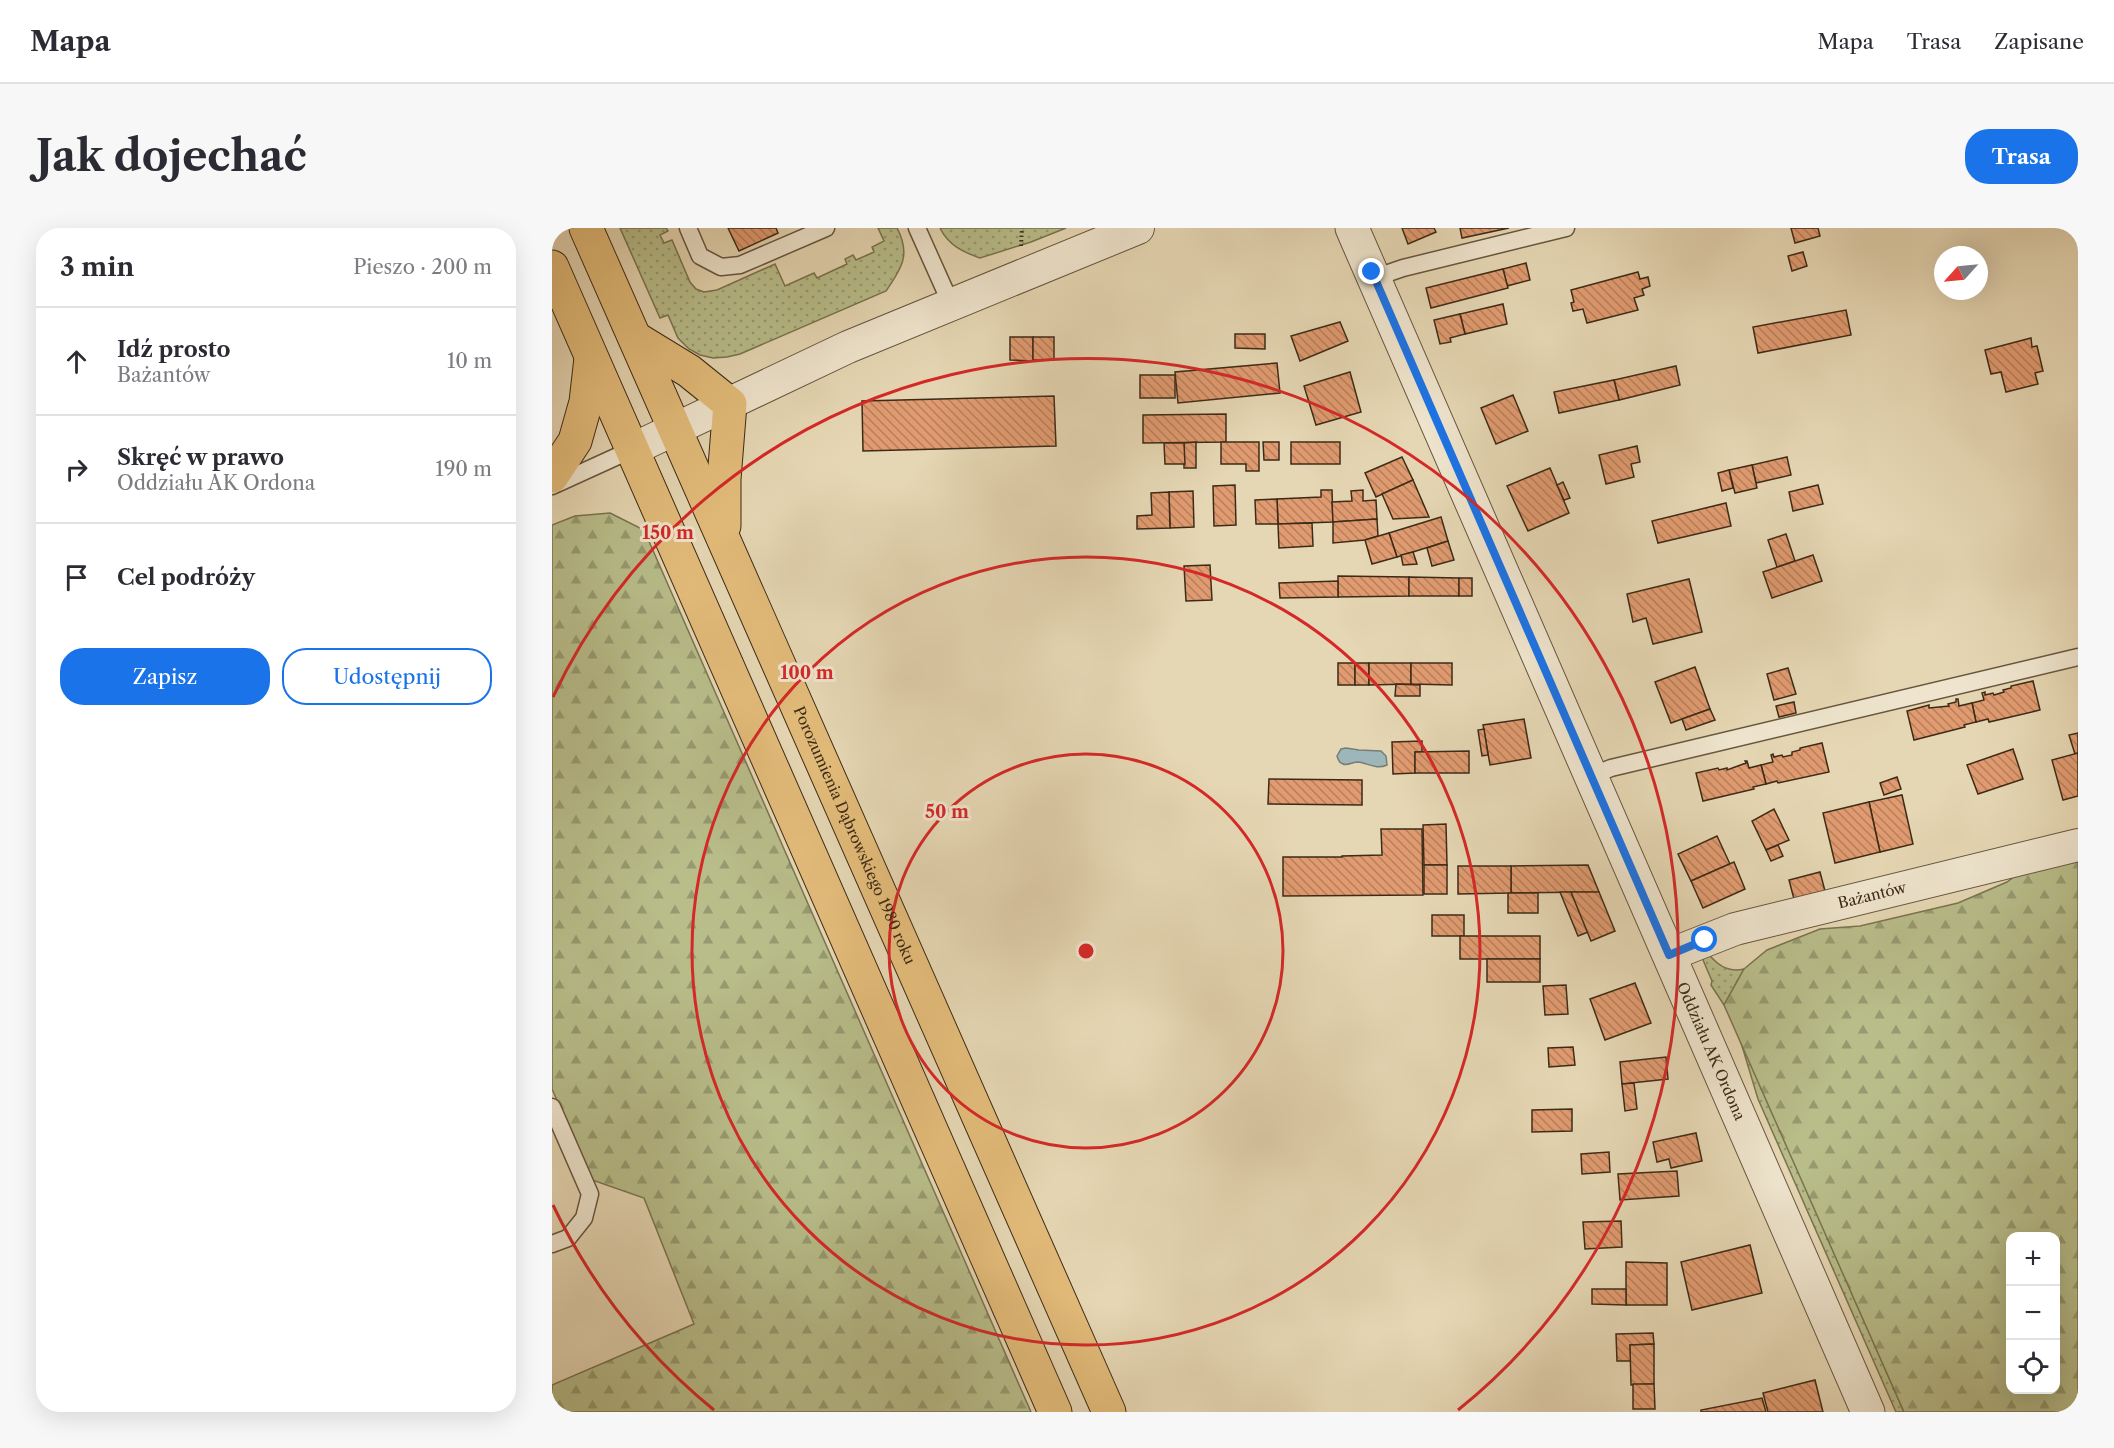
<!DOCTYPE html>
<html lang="pl">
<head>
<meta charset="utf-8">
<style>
  body { margin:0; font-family:"Libre Caslon Text",serif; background:#f7f7f7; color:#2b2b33 }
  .controls { position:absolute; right:18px; bottom:18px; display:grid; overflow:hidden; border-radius:12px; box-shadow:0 6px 24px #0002 }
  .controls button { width:54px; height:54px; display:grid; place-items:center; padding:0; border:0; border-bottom:2px solid #e1e1e2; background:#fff; color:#2b2b33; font:30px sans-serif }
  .compass { position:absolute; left:1382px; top:18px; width:54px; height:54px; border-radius:50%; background:#fff; box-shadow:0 6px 24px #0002; rotate:243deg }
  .stop { position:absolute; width:18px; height:18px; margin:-14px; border:4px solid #1a73e8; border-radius:50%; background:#fff }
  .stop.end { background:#1a73e8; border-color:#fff; box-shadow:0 2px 6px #0008 }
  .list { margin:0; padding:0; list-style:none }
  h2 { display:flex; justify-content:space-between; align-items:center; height:78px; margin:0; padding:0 24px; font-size:26px }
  h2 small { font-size:20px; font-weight:400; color:#7c7c81 }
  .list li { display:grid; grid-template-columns:39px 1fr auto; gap:18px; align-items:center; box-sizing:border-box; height:108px; padding:0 24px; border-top:2px solid #e1e1e2 }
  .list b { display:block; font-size:22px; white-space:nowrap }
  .list p { margin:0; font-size:20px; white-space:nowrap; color:#7c7c81 }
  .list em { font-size:20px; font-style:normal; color:#7c7c81 }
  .actions { display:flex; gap:12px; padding:18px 24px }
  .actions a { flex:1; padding:14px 0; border:2px solid #1a73e8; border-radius:24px; text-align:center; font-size:21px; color:#1a73e8 }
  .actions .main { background:#1a73e8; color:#fff }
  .icon { flex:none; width:33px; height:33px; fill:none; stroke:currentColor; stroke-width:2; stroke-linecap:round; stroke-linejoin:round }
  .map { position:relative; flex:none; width:1526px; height:1184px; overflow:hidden; border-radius:24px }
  header { display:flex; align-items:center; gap:36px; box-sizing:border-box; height:84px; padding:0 30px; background:#fff; border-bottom:2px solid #e1e1e2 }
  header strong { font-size:28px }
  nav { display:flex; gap:33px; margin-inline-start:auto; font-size:21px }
  .intro { display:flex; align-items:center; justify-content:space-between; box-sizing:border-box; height:144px; padding:0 36px }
  h1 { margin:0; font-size:42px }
  .button { padding:15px 27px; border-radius:24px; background:#1a73e8; color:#fff; font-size:21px; font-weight:700 }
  main { display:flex; gap:36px; padding:0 36px }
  aside { flex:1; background:#fff; border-radius:24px; box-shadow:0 6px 24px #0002 }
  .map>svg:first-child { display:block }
  .grass { fill:url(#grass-dots); stroke:#7a7450; stroke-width:1.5 }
  .forest { fill:url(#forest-firs); stroke:#7a7450; stroke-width:1.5; fill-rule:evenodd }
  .water { fill:#9cb6b9; stroke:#767e78; stroke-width:1.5 }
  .building { fill:url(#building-back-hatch); stroke:#3d2b17; stroke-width:1.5 }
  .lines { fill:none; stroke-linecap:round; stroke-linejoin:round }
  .service-casing { stroke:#67563e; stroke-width:19 }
  .minor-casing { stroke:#67563e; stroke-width:34 }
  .tertiary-casing { stroke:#67563e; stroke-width:35 }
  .primary-casing { stroke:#3d2b17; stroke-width:35 }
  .path { stroke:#3d2b17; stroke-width:4; stroke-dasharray:1.5 3; stroke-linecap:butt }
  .service { stroke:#efe5ce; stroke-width:16 }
  .minor { stroke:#efe5ce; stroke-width:32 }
  .tertiary { stroke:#efe5ce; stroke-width:33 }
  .primary { stroke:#e3bc7a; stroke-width:33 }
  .route { stroke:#1a73e8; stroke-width:8 }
  .ring { fill:none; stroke:#d62828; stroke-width:3 }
  .labels { text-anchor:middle; stroke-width:6; stroke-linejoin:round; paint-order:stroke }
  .street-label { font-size:15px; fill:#3d2b17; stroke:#efe5ce }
  .centre { fill:#d62828; stroke:#efe5ce; stroke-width:3 }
  .ring-label { font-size:18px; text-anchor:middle; font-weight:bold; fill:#d62828; stroke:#efe5ce; stroke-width:6; stroke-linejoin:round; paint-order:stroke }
</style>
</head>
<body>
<header>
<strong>Mapa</strong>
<nav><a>Mapa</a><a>Trasa</a><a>Zapisane</a></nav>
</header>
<div class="intro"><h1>Jak dojechać</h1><a class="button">Trasa</a></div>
<main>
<aside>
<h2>3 min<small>Pieszo · 200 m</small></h2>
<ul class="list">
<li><svg class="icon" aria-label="ahead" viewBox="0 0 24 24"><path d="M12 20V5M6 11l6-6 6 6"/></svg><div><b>Idź prosto</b><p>Bażantów</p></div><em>10 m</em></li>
<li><svg class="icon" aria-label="right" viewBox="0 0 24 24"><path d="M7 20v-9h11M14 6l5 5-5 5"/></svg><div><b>Skręć w prawo</b><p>Oddziału AK Ordona</p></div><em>190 m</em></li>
<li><svg class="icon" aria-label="arrive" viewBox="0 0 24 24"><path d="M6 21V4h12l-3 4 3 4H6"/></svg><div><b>Cel podróży</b></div></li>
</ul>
<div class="actions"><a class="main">Zapisz</a><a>Udostępnij</a></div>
</aside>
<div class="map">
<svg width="1526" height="1184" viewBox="0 0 1526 1184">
  <defs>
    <pattern id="grass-dots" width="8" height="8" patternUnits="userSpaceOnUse" patternTransform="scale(1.5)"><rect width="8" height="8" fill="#b8bd8a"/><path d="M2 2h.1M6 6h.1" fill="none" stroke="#979a70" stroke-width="1.8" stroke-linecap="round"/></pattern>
    <pattern id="forest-firs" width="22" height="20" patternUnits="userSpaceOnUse" patternTransform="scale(1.5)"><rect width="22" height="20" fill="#b8bd8a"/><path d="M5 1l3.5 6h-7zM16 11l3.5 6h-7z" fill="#979a70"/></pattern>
    <pattern id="building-back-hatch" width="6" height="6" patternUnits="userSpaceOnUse" patternTransform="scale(1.5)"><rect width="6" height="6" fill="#e19b70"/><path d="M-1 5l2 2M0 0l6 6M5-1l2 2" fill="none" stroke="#b87f5b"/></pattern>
  </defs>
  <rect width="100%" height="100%" fill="#e6d7b4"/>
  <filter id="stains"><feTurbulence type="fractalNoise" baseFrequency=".00333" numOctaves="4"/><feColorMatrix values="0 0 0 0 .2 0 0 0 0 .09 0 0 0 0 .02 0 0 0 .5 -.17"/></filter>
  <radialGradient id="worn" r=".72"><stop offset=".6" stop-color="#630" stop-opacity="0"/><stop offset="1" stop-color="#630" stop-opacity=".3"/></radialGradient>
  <g class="grass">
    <path d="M68,0H114L116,3L108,7L112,15L120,12L138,54L144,61L152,64L165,62L223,36L233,58L262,45L265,50L295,36L293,31L301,27L304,32L322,24L320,19L332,13L326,0H345C359,26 350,40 334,63L188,126L175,129L161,130L148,127L137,121L126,110L116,87L108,90Z"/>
    <path d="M388,0H514L479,14L428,30C411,24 396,17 388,0Z"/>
    <path d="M1154,723C1164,736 1175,745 1192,741L1172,777L1159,757L1160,753L1148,725Z"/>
    <path d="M1187,808L1352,1184H1344L1206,871Z"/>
  </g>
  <g class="forest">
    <path d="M58,285L92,302L479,1184H0V1157L142,1096L92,970L40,952L0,861V297L23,288Z"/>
    <path d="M1526,626V1184H1352L1172,777L1192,741L1215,722L1268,701L1308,698L1406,675L1455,654L1476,638ZM1458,1008H1504V1162H1458Z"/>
  </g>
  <path class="water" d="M794,520L807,522L829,523L834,528L835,537C824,542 816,535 806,534C801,534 795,538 791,536C787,535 786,531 785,528L789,521Z"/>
  <g class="building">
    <path d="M176,0H224L226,5L187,23Z"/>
    <path d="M850,0H882L884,4L856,16Z"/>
    <path d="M908,0H957L910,10Z"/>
    <path d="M1239,0H1266L1268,8L1243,15Z"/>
    <path d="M1251,24L1255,38L1240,43L1236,28Z"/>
    <path d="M974,35L978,52L955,58L951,41Z"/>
    <path d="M951,41L956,60L879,80L874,60Z"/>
    <path d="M1086,44L1088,51L1096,49L1098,58L1090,61L1092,67L1082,70L1086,82L1035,95L1031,81L1021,83L1019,75L1022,74L1019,62Z"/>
    <path d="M951,76L955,96L913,106L908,86Z"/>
    <path d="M1294,82L1299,107L1206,125L1201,99Z"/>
    <path d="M908,86L913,106L898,110L899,114L888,116L882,92Z"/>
    <path d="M788,94L796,113L748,133L739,108Z"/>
    <path d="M683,106H713V121L683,120Z"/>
    <path d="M458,109H481V133L458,132Z"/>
    <rect x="481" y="109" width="21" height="23"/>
    <path d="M1479,110L1480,119L1485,118L1491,143L1483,145L1486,156L1454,164L1449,144L1439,146L1433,122Z"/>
    <path d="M725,135L728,165L626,175L623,144Z"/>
    <path d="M1124,138L1128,157L1067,172L1062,152Z"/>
    <path d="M798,144L809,184L764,197L752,158Z"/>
    <rect x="588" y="147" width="35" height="23"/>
    <path d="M1062,152L1067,172L1007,185L1002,164Z"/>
    <path d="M961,167L976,203L944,216L929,180Z"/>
    <path d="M502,168L504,218L311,223L310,173Z"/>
    <path d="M674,186V214L591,215V187Z"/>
    <path d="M644,214V240H632V215Z"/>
    <path d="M669,214H707V243H694V236H669Z"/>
    <path d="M711,214H727V232H712Z"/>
    <rect x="739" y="214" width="49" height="22"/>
    <path d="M612,215H632L633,236H613Z"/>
    <path d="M1085,218L1088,234L1079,236L1082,249L1054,256L1047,227Z"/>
    <path d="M850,229L861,252L824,269L813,245Z"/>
    <path d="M1235,229L1239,247L1204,255L1200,237Z"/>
    <path d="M1200,237L1205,260L1183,265L1177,242Z"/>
    <path d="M998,240L1017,285L976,303L955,258Z"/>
    <path d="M1177,242L1181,260L1170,263L1166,245Z"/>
    <path d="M861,252L877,289L841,291L830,266Z"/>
    <path d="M1011,254L1018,270L1012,272L1005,257Z"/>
    <path d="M683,257L684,297L662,298L661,258Z"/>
    <path d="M1266,257L1271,276L1241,283L1237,264Z"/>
    <path d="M769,262H780L781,294L726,296L725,271L769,269Z"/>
    <path d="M811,262V273L824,272L825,291L781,294L780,274L800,273L799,263Z"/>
    <path d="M641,263L642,299L618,300L617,264Z"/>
    <path d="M617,264L618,300L585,301V288L600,287L599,265Z"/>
    <path d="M725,271L726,296H704L703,272Z"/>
    <path d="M1174,275L1179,298L1106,315L1100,293Z"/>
    <path d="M889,289L896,313L845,329L837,305Z"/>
    <path d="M825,291L826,308L813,312L781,315V294Z"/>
    <path d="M760,295L761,318L727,320L726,296Z"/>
    <path d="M837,305L845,329L820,336L813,312Z"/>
    <path d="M1234,306L1243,333L1225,339L1216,312Z"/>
    <path d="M896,313L902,332L880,338L875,320Z"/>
    <path d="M861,324L865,336L851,337L849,327Z"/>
    <path d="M1261,327L1270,353L1220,370L1211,344Z"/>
    <path d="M658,337L660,372L634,373L632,338Z"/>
    <path d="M786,348L857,349V368L786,369Z"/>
    <path d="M857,349L907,350V368H857Z"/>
    <rect x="907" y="350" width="13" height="18"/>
    <path d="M1137,351L1150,404L1101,416L1094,390L1081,394L1075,366Z"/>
    <path d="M786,353V369L728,370L727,355Z"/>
    <rect x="786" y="435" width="17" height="22"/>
    <rect x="803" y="435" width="14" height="22"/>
    <path d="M817,435H859V456L817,457Z"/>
    <path d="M859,435H900V457L859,456Z"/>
    <path d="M1143,439L1158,481L1119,495L1103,454Z"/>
    <path d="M1236,440L1244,466L1222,472L1215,446Z"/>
    <path d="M1481,453L1488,482L1437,494L1436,491L1424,494L1420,475L1432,472L1430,465L1433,464V467L1441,465L1442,467L1452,464L1451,462L1459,460V458Z"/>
    <path d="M844,456L868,457V468H843Z"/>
    <path d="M1404,471H1406L1407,478L1420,475L1424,494L1412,497L1413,499L1362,512L1355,483L1377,477V480L1397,478L1396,476L1404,474Z"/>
    <path d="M1242,474L1244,485L1227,489L1224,478Z"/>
    <path d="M1158,481L1163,492L1134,502L1130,491Z"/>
    <path d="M972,491L979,530L938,537L931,497Z"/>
    <path d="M932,501L936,527L930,528L926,502Z"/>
    <path d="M1526,505V525L1523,526L1517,507Z"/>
    <path d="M870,513V524H863V545L841,546L840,514Z"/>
    <path d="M1270,515L1277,544L1226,555L1225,553L1214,556L1209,537L1221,534L1219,527L1221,526L1222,529L1230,527L1231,529L1240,527V524L1248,522V520Z"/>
    <path d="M1461,521L1471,551L1426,566L1415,537Z"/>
    <path d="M917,523V545H863V524Z"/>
    <path d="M1526,525V568L1511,572L1500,532Z"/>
    <path d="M1193,533H1195L1197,540L1209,537L1214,556L1201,559L1202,561L1151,573L1144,545L1166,540L1167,542L1175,540V542L1194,535Z"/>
    <path d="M1345,549L1349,561L1332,567L1328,555Z"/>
    <path d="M717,551L810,552V577L716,576Z"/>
    <path d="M1350,567L1361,616L1328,624L1317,574Z"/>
    <path d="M1317,574L1328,624L1283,635L1271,585Z"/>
    <path d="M1222,581L1237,612L1214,622L1200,593Z"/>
    <path d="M894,596L895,637H872L871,597Z"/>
    <path d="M829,601H870L871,667L731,668V629H790V628L830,627Z"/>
    <path d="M1165,608L1178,636L1139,653L1126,626Z"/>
    <path d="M1226,617L1231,628L1219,633L1214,622Z"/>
    <path d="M1182,634L1193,661L1151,680L1139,653Z"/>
    <rect x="872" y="637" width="23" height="29"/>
    <path d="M1036,637L1047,664L959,665V638Z"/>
    <path d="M906,638H959V665L906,666Z"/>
    <path d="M1268,644L1273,663L1242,671L1237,652Z"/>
    <path d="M1008,664H1019L1036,704L1026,708Z"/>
    <path d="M1019,664H1047L1063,703L1039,713Z"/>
    <rect x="956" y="665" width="30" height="20"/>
    <rect x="880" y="687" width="32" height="21"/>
    <rect x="908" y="708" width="80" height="23"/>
    <rect x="935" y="731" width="53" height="23"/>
    <path d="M1083,755L1099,795L1053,812L1038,771Z"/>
    <path d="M1014,757L1016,786L993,787L991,758Z"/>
    <path d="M1021,819L1023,837L997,839L996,820Z"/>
    <path d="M1114,829L1116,851L1070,856L1068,834Z"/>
    <path d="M1082,855L1085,881L1073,883L1070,856Z"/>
    <path d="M1020,881V903L980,904V882Z"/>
    <path d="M1144,905L1150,933L1119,940L1117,931L1105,934L1101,914Z"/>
    <path d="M1057,924L1058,944L1030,946L1029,926Z"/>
    <path d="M1125,943L1127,968L1068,972L1066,946Z"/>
    <path d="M1069,993L1070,1019L1033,1021L1031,994Z"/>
    <path d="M1198,1017L1210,1065L1140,1082L1129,1034Z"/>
    <path d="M1074,1034L1115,1035V1077H1074Z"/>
    <path d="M1040,1061H1074V1077L1040,1076Z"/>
    <path d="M1101,1105L1102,1116L1078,1117L1079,1133H1065L1064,1106Z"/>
    <path d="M1102,1116V1156L1079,1157L1078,1117Z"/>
    <path d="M1263,1152L1271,1184H1216L1211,1165Z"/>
    <path d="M1081,1156H1102L1103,1181H1081Z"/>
    <path d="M1210,1170L1214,1184H1149V1182Z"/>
  </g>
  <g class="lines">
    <g class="service-casing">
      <g id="service">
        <path d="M136,0L148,28L169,39L188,37L274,0"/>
        <path d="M365,0L399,76"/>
        <path d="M822,50L851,40L1014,0"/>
        <path d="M0,258L79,222"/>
        <path d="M1039,548L1059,540L1526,429"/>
        <path d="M0,879L38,966L32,990L16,1010L0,1016"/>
      </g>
    </g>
    <g class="minor-casing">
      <g id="minor">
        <path d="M79,222L296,119L586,0"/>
        <path id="s1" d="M1117,727L1183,701L1526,617"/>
      </g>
    </g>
    <g class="tertiary-casing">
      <g id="tertiary">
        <path id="s2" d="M800,0L1316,1184"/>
      </g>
    </g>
    <g class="primary-casing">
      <g id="primary">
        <path id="s3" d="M34,0L557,1184"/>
        <path d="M0,39L503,1184"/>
        <path d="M83,110L137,143L178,176L172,251V298"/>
        <path d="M0,248L23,213L34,174L39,130"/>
      </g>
    </g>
    <path class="path" d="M469,18L470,0"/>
    <use href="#service" class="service"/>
    <use href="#minor" class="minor"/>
    <use href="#tertiary" class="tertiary"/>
    <use href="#primary" class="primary"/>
  </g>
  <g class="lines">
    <path class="route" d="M820,44L1117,727L1153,712"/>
  </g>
  <g class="ring">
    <circle cx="534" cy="723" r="197"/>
    <circle cx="534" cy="723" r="394"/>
    <path d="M162 1182A591 591 0 0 1 1 977M1 469A591 591 0 1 1 906 1182"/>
  </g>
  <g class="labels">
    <g class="street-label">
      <text dy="5" stroke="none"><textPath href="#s3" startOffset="664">Porozumienia Dąbrowskiego 1980 roku</textPath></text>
      <text dy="5" stroke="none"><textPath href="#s1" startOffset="212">Bażantów</textPath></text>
      <text dy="5" stroke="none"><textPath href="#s2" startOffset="898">Oddziału AK Ordona</textPath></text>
    </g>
  </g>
  <circle cx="534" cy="723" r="9" class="centre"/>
  <g class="ring-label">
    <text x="116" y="311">150 m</text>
    <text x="255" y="451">100 m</text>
    <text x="395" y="590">50 m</text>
  </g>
  <rect width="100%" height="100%" filter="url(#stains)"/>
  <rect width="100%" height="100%" fill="url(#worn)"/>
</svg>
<div class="controls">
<button>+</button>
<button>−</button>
<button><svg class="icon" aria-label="locate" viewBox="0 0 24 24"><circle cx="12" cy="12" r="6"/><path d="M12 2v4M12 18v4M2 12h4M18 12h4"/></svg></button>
</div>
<svg class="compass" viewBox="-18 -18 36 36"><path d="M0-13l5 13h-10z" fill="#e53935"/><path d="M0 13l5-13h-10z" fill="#7c7c81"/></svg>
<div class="stop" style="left:1153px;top:712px"></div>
<div class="stop end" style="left:820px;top:44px"></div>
</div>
</main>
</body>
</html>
